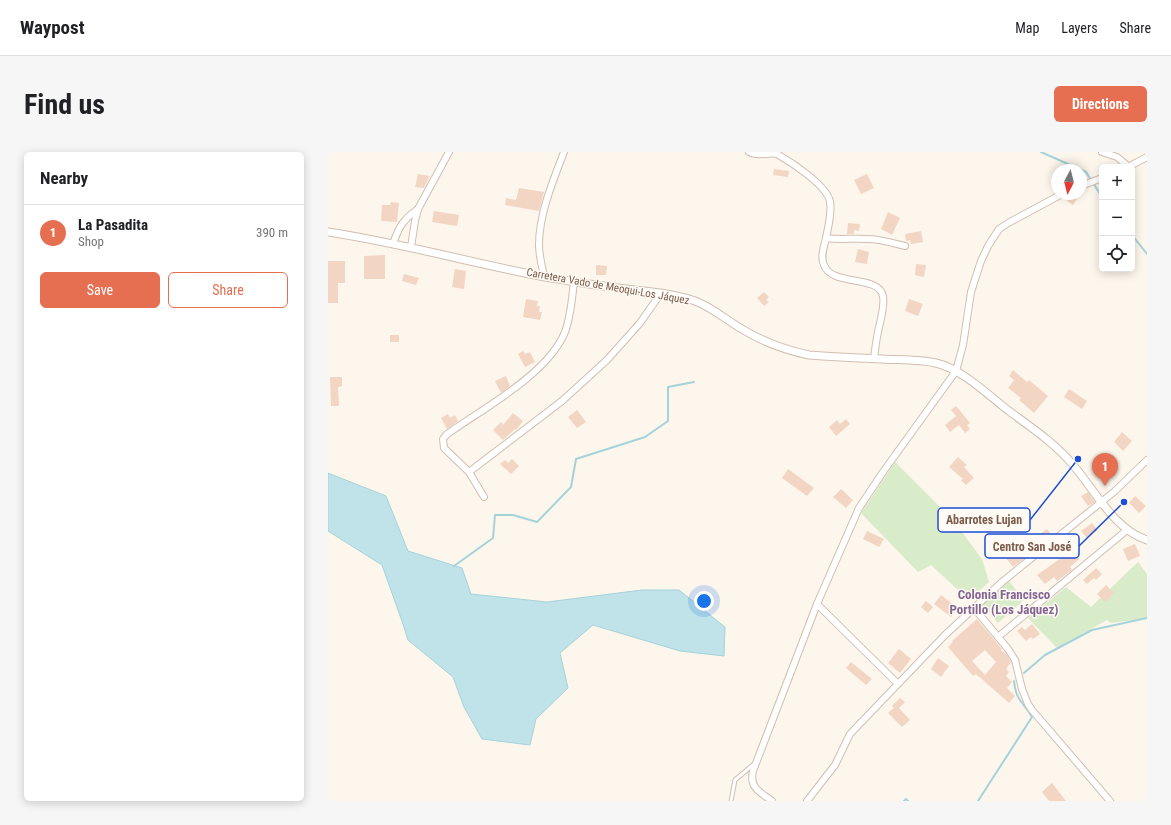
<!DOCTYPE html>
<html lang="en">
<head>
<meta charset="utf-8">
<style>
  body { margin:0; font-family:"Roboto Condensed",sans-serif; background:#f6f6f6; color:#202124 }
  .controls { position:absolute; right:12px; top:12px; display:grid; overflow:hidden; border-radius:6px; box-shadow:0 2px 10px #0003 }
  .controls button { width:36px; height:36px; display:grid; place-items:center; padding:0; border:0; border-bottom:1px solid #e0e0e0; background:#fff; color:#202124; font:20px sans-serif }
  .compass { position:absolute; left:723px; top:12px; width:36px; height:36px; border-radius:50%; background:#fff; box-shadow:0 2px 10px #0003; rotate:187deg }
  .you { position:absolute; left:376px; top:449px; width:14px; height:14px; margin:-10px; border:3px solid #fff; border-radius:50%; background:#1a73e8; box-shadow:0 0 0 6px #1a73e833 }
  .badge { display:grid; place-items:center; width:26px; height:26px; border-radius:50%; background:#e76f51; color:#fff; font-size:13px; font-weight:700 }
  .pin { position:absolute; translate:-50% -33px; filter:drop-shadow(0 1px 2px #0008) }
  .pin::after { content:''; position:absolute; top:21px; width:14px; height:12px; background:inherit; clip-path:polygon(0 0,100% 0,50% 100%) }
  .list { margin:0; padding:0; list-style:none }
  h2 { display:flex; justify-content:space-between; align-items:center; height:52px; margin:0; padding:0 16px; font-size:17px }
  h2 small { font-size:13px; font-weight:400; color:#757577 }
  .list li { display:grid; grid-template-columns:26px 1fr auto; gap:12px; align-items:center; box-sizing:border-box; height:56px; padding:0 16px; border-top:1px solid #e0e0e0 }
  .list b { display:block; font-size:15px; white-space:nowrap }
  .list p { margin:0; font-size:13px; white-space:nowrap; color:#757577 }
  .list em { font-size:13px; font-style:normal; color:#757577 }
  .actions { display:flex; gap:8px; padding:12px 16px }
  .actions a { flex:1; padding:9px 0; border:1px solid #e76f51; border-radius:6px; text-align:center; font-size:14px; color:#e76f51 }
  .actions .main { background:#e76f51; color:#fff }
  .icon { flex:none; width:22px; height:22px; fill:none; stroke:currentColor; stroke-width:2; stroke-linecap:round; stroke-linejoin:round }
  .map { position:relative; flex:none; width:819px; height:649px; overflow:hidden; border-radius:6px }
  header { display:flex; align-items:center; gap:24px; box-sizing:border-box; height:56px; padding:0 20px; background:#fff; border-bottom:1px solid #e0e0e0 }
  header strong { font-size:19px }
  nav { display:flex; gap:22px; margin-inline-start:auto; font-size:14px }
  .intro { display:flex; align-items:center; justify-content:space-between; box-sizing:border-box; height:96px; padding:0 24px }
  h1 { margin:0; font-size:28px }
  .button { padding:10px 18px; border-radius:6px; background:#e76f51; color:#fff; font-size:14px; font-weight:700 }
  main { display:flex; gap:24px; padding:0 24px }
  aside { flex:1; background:#fff; border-radius:6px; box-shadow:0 2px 10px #0003 }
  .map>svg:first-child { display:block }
  .green { fill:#d8ecc9 }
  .water { fill:#bfe3e8; stroke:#a5d3da }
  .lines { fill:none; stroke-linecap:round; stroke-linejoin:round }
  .stream { stroke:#a5d3da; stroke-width:2 }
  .building { fill:#f3d5c3; fill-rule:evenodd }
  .service-casing { stroke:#d1beb0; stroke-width:5 }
  .minor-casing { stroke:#d1beb0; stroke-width:8 }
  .tertiary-casing { stroke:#d1beb0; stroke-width:9 }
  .service { stroke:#fff; stroke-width:3 }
  .minor { stroke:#fff; stroke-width:6 }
  .tertiary { stroke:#fff; stroke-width:7 }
  .labels { text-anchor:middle; stroke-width:3; stroke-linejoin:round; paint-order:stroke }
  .street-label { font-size:11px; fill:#7a5c4d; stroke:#fffaf3 }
  .quarter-label { font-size:13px; font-weight:bold; fill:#846695; stroke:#fffaf3 }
  .leader { fill:none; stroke:#1d4ed8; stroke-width:1.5 }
  .callout-dot { fill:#1d4ed8; stroke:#fffaf3; stroke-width:1.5 }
  .callout { fill:#fffaf3; stroke:#1d4ed8; stroke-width:1.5 }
  .callout-label { font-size:12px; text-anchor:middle; font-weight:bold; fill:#7a5c4d }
</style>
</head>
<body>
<header>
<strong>Waypost</strong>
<nav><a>Map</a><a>Layers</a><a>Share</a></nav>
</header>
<div class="intro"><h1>Find us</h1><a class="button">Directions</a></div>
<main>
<aside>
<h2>Nearby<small></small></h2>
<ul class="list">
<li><span class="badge">1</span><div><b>La Pasadita</b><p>Shop</p></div><em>390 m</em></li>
</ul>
<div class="actions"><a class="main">Save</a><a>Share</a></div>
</aside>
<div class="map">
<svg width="819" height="649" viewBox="0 0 819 649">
  <rect width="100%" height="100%" fill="#fdf6ec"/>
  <g class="green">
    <path d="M567,310L625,368L654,407L661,430L641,448L603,413L590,420L533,361Z"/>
    <path d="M810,410L819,422V466L783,471L779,468L729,496L700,466L738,435L763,455Z"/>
    <path d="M681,429L696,448L670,471L654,452Z"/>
  </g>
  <path class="water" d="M0,321L58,344L80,399L134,416L143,442L219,450L314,438H351L397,475L396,504L352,499L265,473L232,501L240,536L208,567L202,593L154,587L136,555L125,525L80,488L75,472L54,413L0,379Z"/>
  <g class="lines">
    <g class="stream">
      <path d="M713,0L758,20L774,45"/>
      <path d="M804,83L819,102"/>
      <path d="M126,414L165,386L167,363H185L209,370L243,335L248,307L317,285L340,269V235L366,230"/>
      <path d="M696,521L717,503L764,478L819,466"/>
      <path d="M576,649L578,647L580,649"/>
      <path d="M650,649L704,565C696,550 688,550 686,529"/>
    </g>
  </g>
  <g class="building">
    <path d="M446,17L461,19L460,25L445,23Z"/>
    <path d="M90,22L102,24L96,36L87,35Z"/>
    <path d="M539,22L546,36L533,42L526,28Z"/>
    <path d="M191,36L216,40L211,59L177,53L178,46L188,48Z"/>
    <path d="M744,42H748L751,44L745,53L739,49Z"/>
    <path d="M63,50L71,51L69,70L53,69L54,53H62Z"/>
    <path d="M106,59L131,63L129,74L104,70Z"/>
    <path d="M560,60L572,66L564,83L553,77Z"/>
    <path d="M520,71L532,72L531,79L526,78V82H519Z"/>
    <path d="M593,79L595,90L583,92L582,88L578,89L577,82Z"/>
    <path d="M530,97L541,100L539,112L527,110Z"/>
    <path d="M57,103V127H36V104Z"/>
    <path d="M0,109H17V131H10V151H0Z"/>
    <path d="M588,112L598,113L596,125L587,123Z"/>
    <path d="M268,113L279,114L278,123H268Z"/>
    <path d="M127,117L138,119L136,137L124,135Z"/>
    <path d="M76,122L91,126L88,133L74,129Z"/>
    <path d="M436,140L441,145L438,148L441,150L436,154L429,146Z"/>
    <path d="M198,147L210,149L209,154H212L211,160H214L212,168L195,165Z"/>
    <path d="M581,147L595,152L590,164L577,159Z"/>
    <rect x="62" y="183" width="9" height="7"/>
    <path d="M195,199L197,202L202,200L207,210L197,215L190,202Z"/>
    <path d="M685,218L699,230L701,228L720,244L706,261L691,248L693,246L680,236L686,228L681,224Z"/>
    <path d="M178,224L182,234L173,241L167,229Z"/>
    <path d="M2,225H14V234L10,235L11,254H3Z"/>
    <path d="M741,237L759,249L754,257L736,245Z"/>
    <path d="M628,254L642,271L639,273L642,277L637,281L631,273L622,280L617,273L628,264L623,258Z"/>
    <path d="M249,258L258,270L249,276L240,265Z"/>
    <path d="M185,261L195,269L188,278L187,277L175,288L165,278L173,270L175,273Z"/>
    <path d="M120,262L122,266L127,263L130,269L119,277L113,266Z"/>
    <path d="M518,267L522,272L508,284L501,275L509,268L512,272Z"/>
    <path d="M794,280L804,289L795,299L786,290Z"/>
    <path d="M630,305L639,313L636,315L646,326L638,333L633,328L635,327L621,315Z"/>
    <path d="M184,307L191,314L183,322L172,312L177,308L180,311Z"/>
    <path d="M460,317L486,336L479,344L454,326Z"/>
    <path d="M513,337L525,348L518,356L505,345Z"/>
    <path d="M760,340L767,350L760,354L753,344Z"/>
    <path d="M807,344L818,354L811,361L801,351Z"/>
    <path d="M764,371L770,378L759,386L753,379Z"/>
    <path d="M719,377L724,384L704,400L698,392Z"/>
    <path d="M539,379L556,387L551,395L535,387Z"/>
    <path d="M807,392L812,404L800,409L795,397Z"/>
    <path d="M743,395L751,407L742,415L744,418L729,429L726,425L717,432L709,423L736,404L734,402Z"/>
    <path d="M671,397L703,401L685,415Z"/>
    <path d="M768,416L774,422L768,428L766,426L759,432L755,428Z"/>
    <path d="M778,433L786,441L777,450L769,442Z"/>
    <path d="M613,443L630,456L623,465L606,452Z"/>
    <path d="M598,449L605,455L600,461L593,455Z"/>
    <path d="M649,467L674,497L673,498L678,502L683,510L678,517L681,520L678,524L684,530L679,536L687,544L681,551L648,522L645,524L620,495L625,490L624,489ZM657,498L668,510L657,523L644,509Z"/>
    <path d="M704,472L712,482L705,487L703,485L698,489L689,479L694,475L697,478Z"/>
    <path d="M571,497L583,507L572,521L560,511Z"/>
    <path d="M610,506L621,514L613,525L603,517Z"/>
    <path d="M523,510L544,527L538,533L518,516Z"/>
    <path d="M572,546L577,550L571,556L582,568L574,575L560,561L566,556L564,554Z"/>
    <path d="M724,631L738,649H721L714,640Z"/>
  </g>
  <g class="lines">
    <g class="service-casing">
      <path id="service" d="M403,649L407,628L426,612"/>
    </g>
    <g class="minor-casing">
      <g id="minor">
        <path d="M421,0C430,5 440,0 449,2C463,10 500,34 502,50C504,62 500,75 498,86C496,95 492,105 496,113C504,135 550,122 555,144C557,155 552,169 550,180C548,189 547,198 546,207"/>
        <path d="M774,0L789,5L801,15"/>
        <path d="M800,15L819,5"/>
        <path d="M753,34L774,26"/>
        <path d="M498,86C512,88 525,86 539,87C552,87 565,91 577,94"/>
        <path d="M65,92C71,74 75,68 90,57"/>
        <path d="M83,95L87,69L90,57L121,0"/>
        <path d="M216,124C214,114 211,104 211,93C211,62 225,29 236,0"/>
        <path d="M141,320L234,249L279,208L312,171L333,141"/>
        <path d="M156,345L141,320L116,296L115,287L118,283L125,278C160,254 221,220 237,180C243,164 244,146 246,129"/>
        <path d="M489,452L570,532"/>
        <path d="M646,456L680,497L687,508L694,537L700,552L704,558L782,649"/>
        <path d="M670,485L799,378"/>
        <path d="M444,649C432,640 421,636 425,619L489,452L531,356L555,320L628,219L635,193L643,140L653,109L660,94L671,77L682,70L734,42"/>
        <path d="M479,649L507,613L522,582L617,483L674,430L787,339L819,308"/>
      </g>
    </g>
    <g class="tertiary-casing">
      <path id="tertiary" d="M0,80C73,91 144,111 217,125C244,129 271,134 298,137C321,140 345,141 367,149C384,155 398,168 414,177C435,190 457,198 481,203C505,205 529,206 554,207C571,208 591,207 608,211C634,217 660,243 681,259C704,276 728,292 746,314C767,339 787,378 819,388"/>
    </g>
    <use href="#service" class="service"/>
    <use href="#minor" class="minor"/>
    <use href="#tertiary" class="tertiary"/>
  </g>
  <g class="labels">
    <g class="street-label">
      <text transform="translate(280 134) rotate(10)" y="4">Carretera Vado de Meoqui-Los Jáquez</text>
    </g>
    <g class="quarter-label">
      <text x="676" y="447">Colonia Francisco<tspan x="676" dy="15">Portillo (Los Jáquez)</tspan></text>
    </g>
  </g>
  <path class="leader" d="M750 307L702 368M796 350L751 394"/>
  <g class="callout-dot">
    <circle cx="750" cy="307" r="4"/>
    <circle cx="796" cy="350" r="4"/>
  </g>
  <g class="callout">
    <rect x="610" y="356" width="92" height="24" rx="4"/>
    <rect x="657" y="382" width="94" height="24" rx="4"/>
  </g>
  <g class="callout-label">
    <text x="656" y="372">Abarrotes Lujan</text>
    <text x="704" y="399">Centro San José</text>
  </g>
</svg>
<div class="controls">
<button>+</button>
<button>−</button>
<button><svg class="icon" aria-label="locate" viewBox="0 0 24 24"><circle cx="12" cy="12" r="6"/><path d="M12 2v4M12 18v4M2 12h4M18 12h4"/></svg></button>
</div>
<svg class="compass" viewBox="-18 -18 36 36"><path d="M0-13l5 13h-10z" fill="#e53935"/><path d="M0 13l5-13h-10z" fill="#757577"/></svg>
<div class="you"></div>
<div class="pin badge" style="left:777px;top:334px">1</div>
</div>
</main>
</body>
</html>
